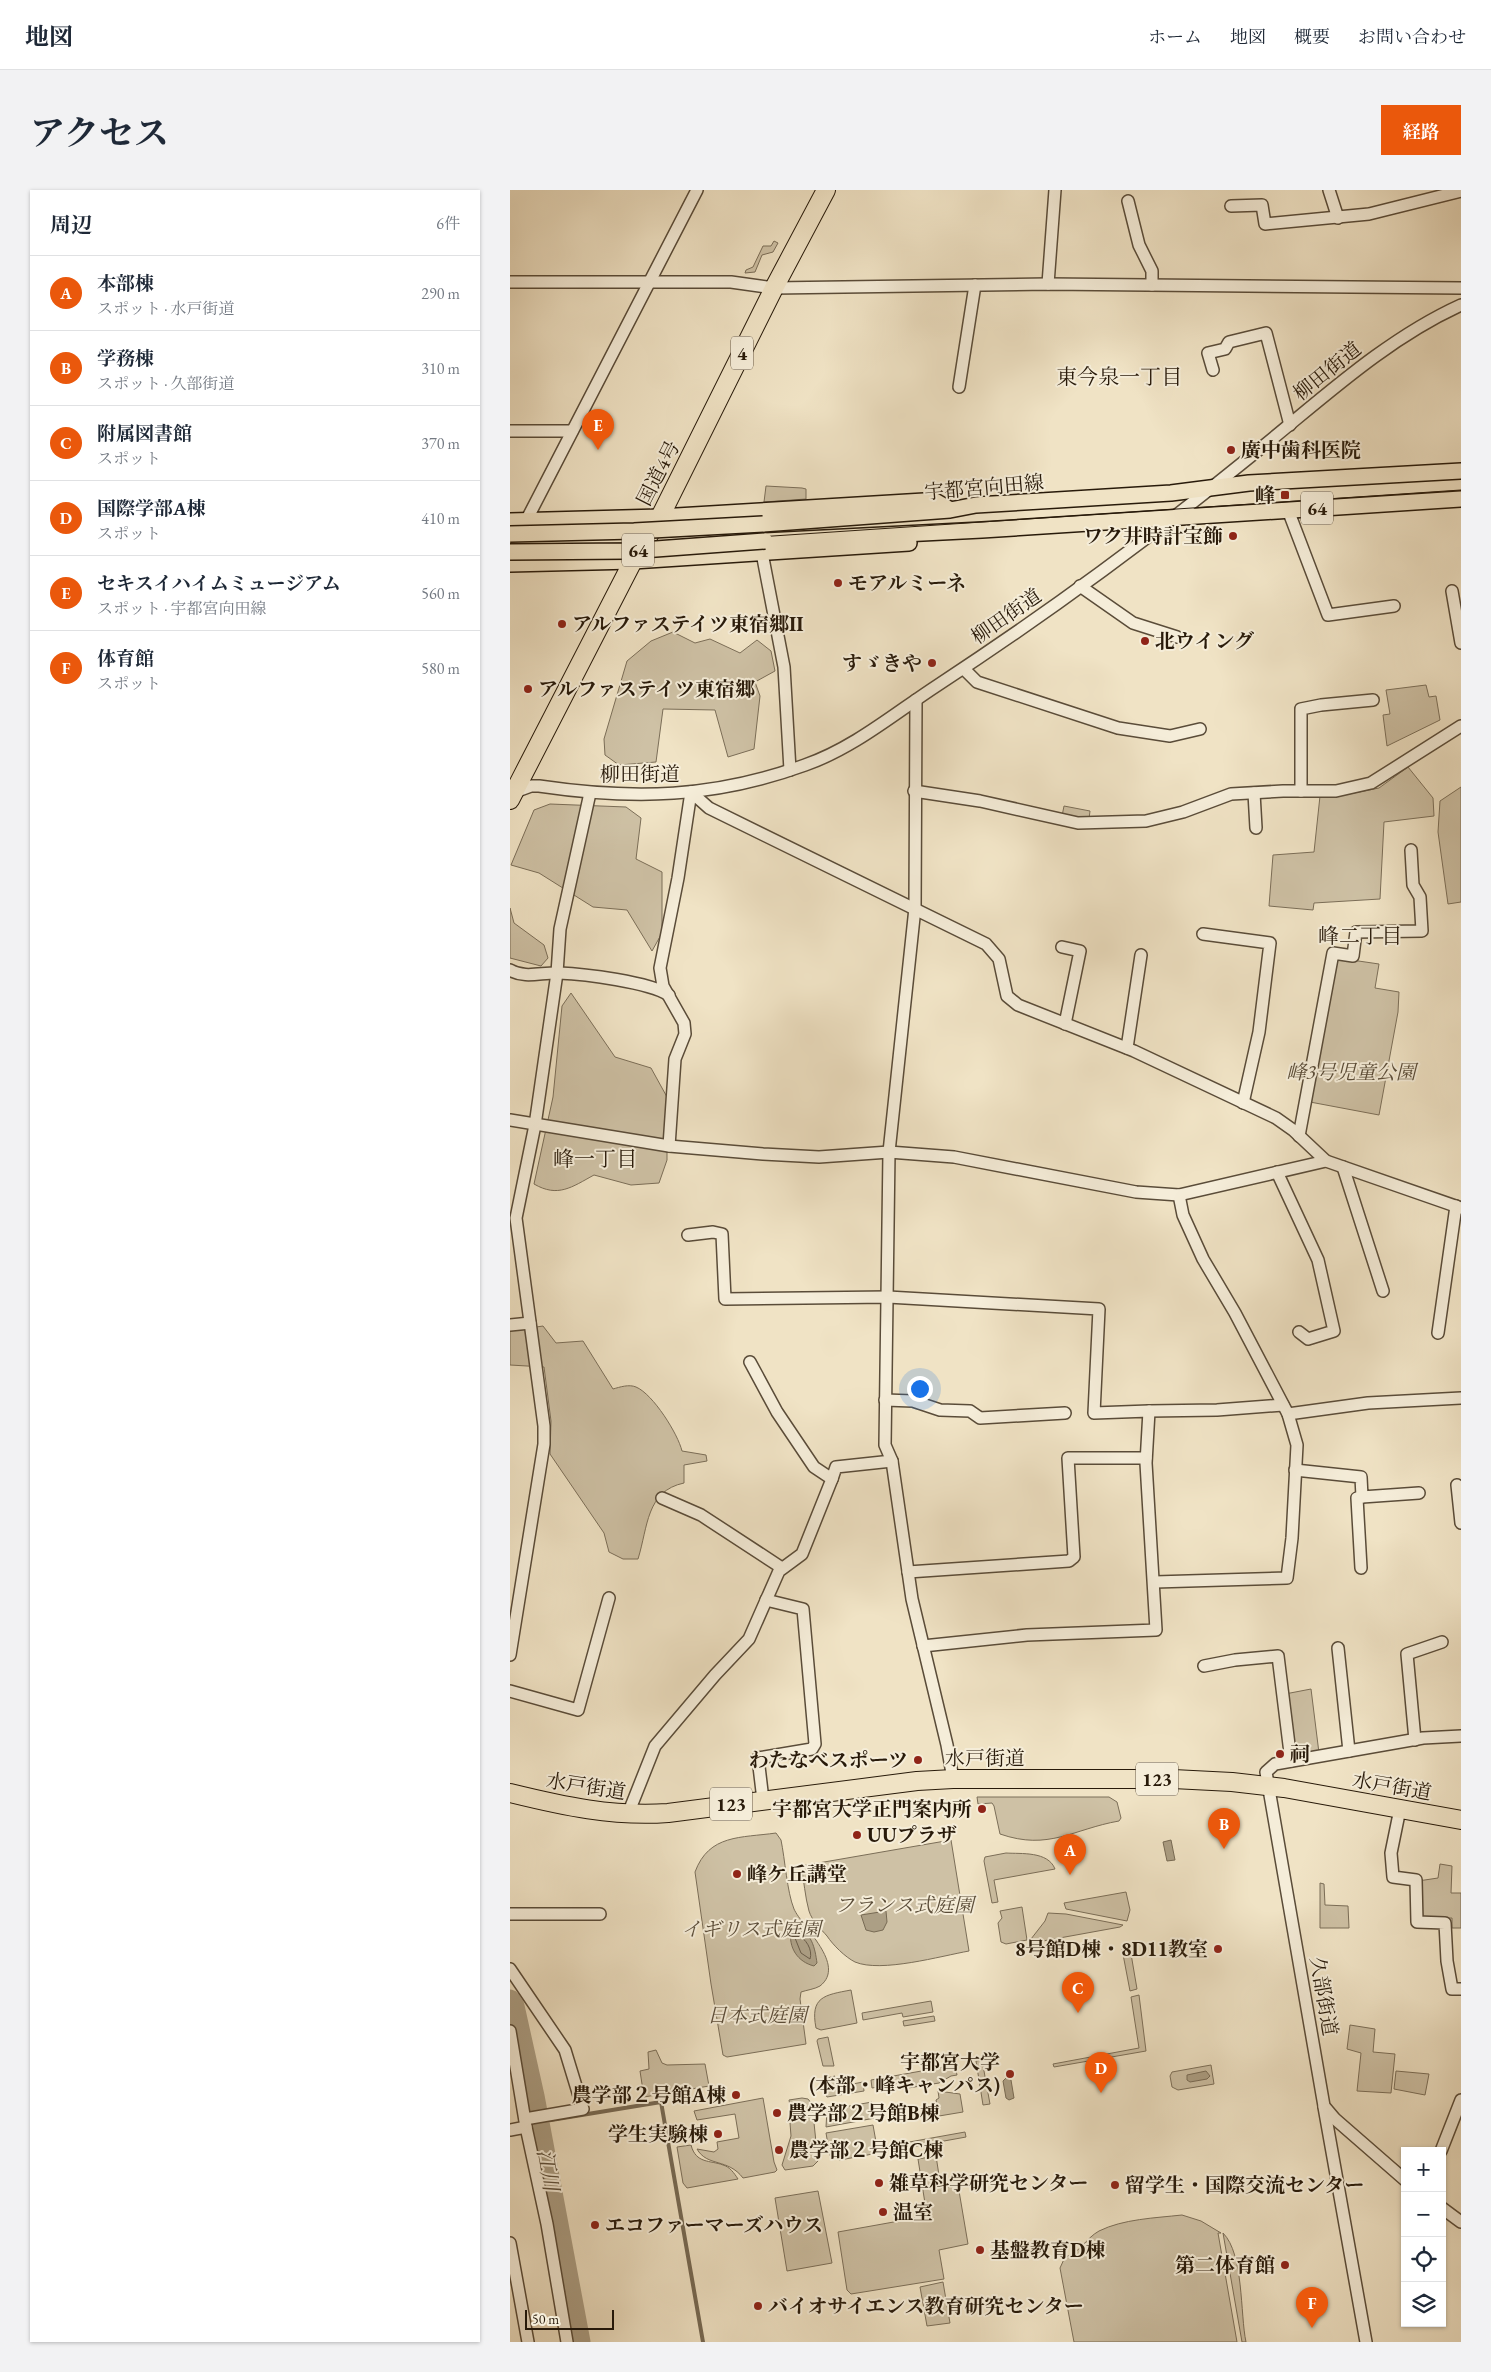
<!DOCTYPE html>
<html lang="ja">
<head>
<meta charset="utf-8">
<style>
  body { margin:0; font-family:"EB Garamond","Noto Serif JP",serif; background:#f2f2f3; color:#1f2937 }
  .controls { position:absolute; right:15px; bottom:15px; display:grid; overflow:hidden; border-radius:0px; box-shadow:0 1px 4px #0004 }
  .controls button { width:45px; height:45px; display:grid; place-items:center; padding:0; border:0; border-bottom:1px solid #e0e1e3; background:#fff; color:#1f2937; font:25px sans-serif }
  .scale { position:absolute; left:15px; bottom:12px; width:89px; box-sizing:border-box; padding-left:5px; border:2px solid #281a0a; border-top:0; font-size:14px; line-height:18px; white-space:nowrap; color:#281a0a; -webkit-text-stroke:4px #f5edd9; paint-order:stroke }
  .you { position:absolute; left:409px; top:1198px; width:18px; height:18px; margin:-12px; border:4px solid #fff; border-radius:50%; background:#1a73e8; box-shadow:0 0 0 8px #1a73e833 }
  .badge { display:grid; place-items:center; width:32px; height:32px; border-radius:50%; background:#ea580c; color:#fff; font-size:16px; font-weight:700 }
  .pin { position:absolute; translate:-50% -41px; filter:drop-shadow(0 1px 2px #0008) }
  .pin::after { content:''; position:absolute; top:26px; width:18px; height:15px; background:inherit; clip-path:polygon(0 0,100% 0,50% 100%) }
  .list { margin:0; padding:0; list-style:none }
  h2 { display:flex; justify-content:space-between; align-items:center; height:65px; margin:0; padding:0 20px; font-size:21px }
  h2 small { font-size:16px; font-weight:400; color:#747a83 }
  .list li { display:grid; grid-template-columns:32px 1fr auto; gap:15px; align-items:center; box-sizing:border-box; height:75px; padding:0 20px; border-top:1px solid #e0e1e3 }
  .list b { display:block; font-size:19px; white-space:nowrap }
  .list p { margin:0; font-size:16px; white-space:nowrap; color:#747a83 }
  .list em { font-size:16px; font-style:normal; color:#747a83 }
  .icon { flex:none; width:28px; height:28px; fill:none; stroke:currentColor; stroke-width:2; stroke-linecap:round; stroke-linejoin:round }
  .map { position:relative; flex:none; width:951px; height:2152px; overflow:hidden; border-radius:0px }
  header { display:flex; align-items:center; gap:30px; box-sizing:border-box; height:70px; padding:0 25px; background:#fff; border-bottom:1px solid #e0e1e3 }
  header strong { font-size:24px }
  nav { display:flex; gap:28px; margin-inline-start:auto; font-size:18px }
  .intro { display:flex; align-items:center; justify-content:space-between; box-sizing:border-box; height:120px; padding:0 30px }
  h1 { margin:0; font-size:35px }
  .button { padding:12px 22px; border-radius:0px; background:#ea580c; color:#fff; font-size:18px; font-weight:700 }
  main { display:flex; gap:30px; padding:0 30px }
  aside { flex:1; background:#fff; border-radius:0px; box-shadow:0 1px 4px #0004 }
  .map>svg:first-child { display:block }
  .green { fill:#cec1a5; stroke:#7b6e58 }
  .water { fill:#ac9f85; stroke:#776a54 }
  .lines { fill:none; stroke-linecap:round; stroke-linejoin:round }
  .shore { stroke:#6a5c48; stroke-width:1 }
  .stream { stroke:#776a54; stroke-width:4 }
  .river { stroke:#ac9f85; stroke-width:21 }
  .minor-casing { stroke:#5a4c39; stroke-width:14 }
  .major-casing { stroke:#281a0a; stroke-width:18 }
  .highway-casing { stroke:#281a0a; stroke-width:20 }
  .minor { stroke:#f5edd9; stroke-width:11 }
  .major { stroke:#f0e3c5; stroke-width:15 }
  .highway { stroke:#f0e3c5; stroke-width:18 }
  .tram { stroke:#281a0a; stroke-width:1 }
  .major-bridge-casing { stroke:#281a0a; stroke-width:18; stroke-linecap:butt }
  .major-bridge { stroke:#f0e3c5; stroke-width:15 }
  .poi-dot { fill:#8f2418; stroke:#f5edd9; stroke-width:2 }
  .labels { text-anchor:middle; stroke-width:4; stroke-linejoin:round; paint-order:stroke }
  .shield { fill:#f5edd9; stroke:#665948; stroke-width:1 }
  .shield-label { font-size:19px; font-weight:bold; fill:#281a0a }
  .street-label { font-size:20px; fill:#281a0a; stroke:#f5edd9 }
  .poi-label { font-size:20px; font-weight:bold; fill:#281a0a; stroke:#f5edd9; text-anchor:start }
  .park-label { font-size:20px; font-style:italic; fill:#5a4c38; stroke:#f5edd9 }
  .neighbourhood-label { font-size:21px; fill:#281a0a; stroke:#f5edd9 }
  .water-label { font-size:21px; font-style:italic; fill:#5d4f3b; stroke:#f5edd9 }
</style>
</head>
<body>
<header>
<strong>地図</strong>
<nav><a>ホーム</a><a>地図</a><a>概要</a><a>お問い合わせ</a></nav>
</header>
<div class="intro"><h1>アクセス</h1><a class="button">経路</a></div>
<main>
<aside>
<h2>周辺<small>6件</small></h2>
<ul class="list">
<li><span class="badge">A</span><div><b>本部棟</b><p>スポット · 水戸街道</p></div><em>290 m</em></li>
<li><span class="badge">B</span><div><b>学務棟</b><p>スポット · 久部街道</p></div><em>310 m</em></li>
<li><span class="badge">C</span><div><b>附属図書館</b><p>スポット</p></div><em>370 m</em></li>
<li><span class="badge">D</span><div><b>国際学部A棟</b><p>スポット</p></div><em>410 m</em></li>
<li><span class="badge">E</span><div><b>セキスイハイムミュージアム</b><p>スポット · 宇都宮向田線</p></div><em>560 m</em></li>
<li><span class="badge">F</span><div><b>体育館</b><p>スポット</p></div><em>580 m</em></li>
</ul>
</aside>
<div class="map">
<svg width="951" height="2152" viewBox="0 0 951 2152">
  <rect width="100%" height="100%" fill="#f0e3c5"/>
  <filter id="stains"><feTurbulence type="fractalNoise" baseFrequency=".004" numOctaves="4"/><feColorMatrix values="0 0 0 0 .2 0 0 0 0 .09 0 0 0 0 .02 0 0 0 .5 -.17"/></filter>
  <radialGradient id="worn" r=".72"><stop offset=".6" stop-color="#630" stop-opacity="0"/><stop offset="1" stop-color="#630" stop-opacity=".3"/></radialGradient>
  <g class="green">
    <path d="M264,51L268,53L263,62L252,65L245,82L235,83L236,80L243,77L253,56H261Z"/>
    <path d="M256,296L292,298L296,299V309L254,312Z"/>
    <path d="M163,442L185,453L200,449L230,463L247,450L261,461L265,481L245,492L250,506L244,559L218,567L205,520L153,519L146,572L109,575L95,565L94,549L117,471L141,451Z"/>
    <path d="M916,495L919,507L926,506L930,530L877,556L873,525L880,524L876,500Z"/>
    <path d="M898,577L923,608L924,626L874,632L870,709L804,713L803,720L759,716L763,665L804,662L810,606H829L869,598Z"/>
    <path d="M951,597V712L938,714L928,642L930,611Z"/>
    <path d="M40,614L116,617L131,628L126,669L152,682V743L142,761L117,720L83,717L29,683L1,675L24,620Z"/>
    <path d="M554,616L580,621L579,629L552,626Z"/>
    <path d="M0,718L4,733L34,755L38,768L31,776L0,768Z"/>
    <path d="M828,768L869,774L865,798L889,802L888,822L869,925L800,912Z"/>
    <path d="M61,803L105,867L141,878L157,907V970L149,993L121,995L84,985C62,997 48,1008 24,994L43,907L52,816Z"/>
    <path d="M33,1136L46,1153L73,1151L103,1199C110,1197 119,1194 126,1197C143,1204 168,1244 172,1261L196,1265L197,1271L174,1275V1293C136,1301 138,1337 128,1369H113L99,1362L94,1343L40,1264L41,1231L34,1177L0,1175V1141Z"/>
    <path d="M801,1499L809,1563L782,1567L775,1504Z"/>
    <path d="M467,1607H599L607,1612L611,1628L609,1631C563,1639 539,1661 490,1644L484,1616L482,1613L468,1614Z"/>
    <path d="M266,1643L271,1650C275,1669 277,1702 284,1719C292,1737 337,1775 310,1796C305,1799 297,1800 291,1802L290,1809L296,1854L217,1867L213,1865L201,1794L185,1682C199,1644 231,1648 266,1643Z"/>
    <path d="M441,1650L459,1761C431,1766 371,1783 345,1772C335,1767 323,1755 317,1746C311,1739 302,1731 299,1721C295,1707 294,1690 291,1676Z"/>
    <path d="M496,1663C511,1664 538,1661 545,1679L484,1690L488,1712L482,1713L474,1671L475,1667Z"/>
    <path d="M930,1674L942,1676L941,1703H951V1738H942V1728L912,1729L908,1691L928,1688Z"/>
    <path d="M810,1693L814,1694L815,1715L838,1716L839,1738H810Z"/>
    <path d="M616,1702L620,1720L617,1731L556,1719L554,1713Z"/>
    <path d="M512,1717L517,1750L496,1754L491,1752L488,1733L492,1728L490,1721Z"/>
    <path d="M538,1723L556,1724L613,1735L610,1737L522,1753L521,1749L535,1731Z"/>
    <path d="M620,1758L627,1799L620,1801L612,1759Z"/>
    <path d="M341,1800L347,1833L311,1840L306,1838C300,1807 314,1805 341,1800Z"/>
    <path d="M629,1805L636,1861L544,1877L543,1874L629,1858L621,1807Z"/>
    <path d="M421,1811L423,1822L393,1827L392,1823L353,1830L352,1823Z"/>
    <path d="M424,1826L425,1831L394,1836L393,1831Z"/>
    <path d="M840,1835L865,1839L863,1862L885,1864L881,1903L847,1901L851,1863L837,1859Z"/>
    <path d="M318,1847L324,1876H313L307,1851L308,1849Z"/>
    <path d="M146,1860L152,1873L157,1875L195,1874L199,1896L134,1907L130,1881L139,1879L138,1862Z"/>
    <path d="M472,1870L480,1914L473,1915L466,1871Z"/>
    <path d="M445,1875L447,1885L441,1886L429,1893L392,1899L390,1893L362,1898L361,1890Z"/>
    <path d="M701,1875L704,1894L668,1900L662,1897L660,1886L662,1882Z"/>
    <path d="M886,1881L919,1884L915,1905L884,1899Z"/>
    <path d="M325,1886L327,1897L353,1892L354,1901L317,1907L315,1903L313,1889Z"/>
    <path d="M428,1901L450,1904L453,1922L429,1926L426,1910L429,1908Z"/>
    <path d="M253,1908L264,1972L267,1980L265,1982L233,1988C218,1968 197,1977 187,1959L204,1962L208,1959L207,1952L229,1948L225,1924L187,1930L184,1921Z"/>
    <path d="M292,1908L298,1909L302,1914L308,1971L303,1976L275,1980L272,1975L281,1946L280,1933H283L279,1910Z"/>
    <path d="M362,1912L365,1928L316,1937L317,1920Z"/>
    <path d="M363,1935L368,1963L330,1970L320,1966L316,1943Z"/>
    <path d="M455,1942L456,1947L379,1961L377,1956Z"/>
    <path d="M181,1955C186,1974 200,1970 213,1975C220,1977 224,1983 228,1989L177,1998L173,1993L167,1957Z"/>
    <path d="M426,1966L431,1998L448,1995L458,2054L429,2060L434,2089L341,2104L337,2100L328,2042L417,2026L408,1969Z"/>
    <path d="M308,2001L322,2073L277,2081L265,2008Z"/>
    <path d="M672,2025L691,2031L711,2043H708L727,2152H564L550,2078L555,2067C569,2064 576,2048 589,2041C613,2029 645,2028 672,2025Z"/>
    <path d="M713,2043C734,2064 730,2124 736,2152H732Z"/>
    <path d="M433,2092L440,2133L417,2136L410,2097Z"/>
  </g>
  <g class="water">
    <path d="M661,1650L665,1670L657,1671L653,1652Z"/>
    <path d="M376,1721L377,1732L373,1740L364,1742L356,1740L351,1725Z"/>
    <path d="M284,1739C302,1740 305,1759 307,1773L304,1776C288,1772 278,1758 281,1740Z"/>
    <path d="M696,1881L700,1886L697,1889L680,1892L677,1890V1885Z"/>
    <path d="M497,1887L501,1890L504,1908L499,1910L496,1908L493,1891Z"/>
  </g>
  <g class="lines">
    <path class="shore" d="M287,1745C296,1748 303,1760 300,1769L291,1763L285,1748Z"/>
    <path class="stream" d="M29,1932L151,1912L193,2152"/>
    <path class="river" d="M0,1810L4,1816L24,1906L70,2152"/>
    <g class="minor-casing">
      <g id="minor">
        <path d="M819,0L828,28"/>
        <path d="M618,11L629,55L642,81V95"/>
        <path d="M721,16L752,15L755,34L859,24L951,1"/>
        <path d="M0,92H221L264,98L538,94L951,98"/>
        <path d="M538,94L545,0"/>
        <path d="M703,180L698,163L715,159L719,152L756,143L780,235"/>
        <path d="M449,197L465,95"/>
        <path d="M0,241H62"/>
        <path d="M778,320L818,425L884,416"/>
        <path d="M16,331L187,0"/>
        <path d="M252,363L274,477L280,580"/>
        <path d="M570,396L623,433L667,447"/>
        <path d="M942,401L951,453"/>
        <path d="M454,479L467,492L608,538L660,546L690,539"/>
        <path d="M406,510L405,718L379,962L375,1255L382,1271L402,1409L437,1555L443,1589"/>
        <path d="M404,601L470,611L568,633L636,631L673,622L721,604L773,601H826L861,593L951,536"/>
        <path d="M791,601V519L811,515L863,510"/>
        <path d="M181,602L199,618L476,754L489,769L497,806L508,815L624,861L766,928L783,940L816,971"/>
        <path d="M2,603L21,596H29C124,610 204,608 295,575C344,558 385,523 428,495C538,423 644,345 746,262C811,210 874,150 951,115"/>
        <path d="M744,603L746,638"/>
        <path d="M693,744L760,753L749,842L733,913"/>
        <path d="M552,757L570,761L555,834"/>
        <path d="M0,780C15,789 32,782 49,783C75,784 139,792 159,805"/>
        <path d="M617,858L631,765"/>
        <path d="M0,930L159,956L253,964L309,967L379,962L444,967L626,1002L669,1005L816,971L951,1018"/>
        <path d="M789,946L823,763L843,766L846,742L912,741L910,707L903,695L901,660"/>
        <path d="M159,956L165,869L175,844L174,833L153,796L150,778L168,688L181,602"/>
        <path d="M833,977L873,1101"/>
        <path d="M767,982L808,1070L824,1141L798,1149L789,1142"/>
        <path d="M178,1045L203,1042L212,1044L215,1109L378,1107L589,1119L584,1223L639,1221L636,1273L646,1440L517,1445L413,1456"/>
        <path d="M0,1135L20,1133"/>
        <path d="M928,1143L946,1016"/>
        <path d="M375,1210L403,1211L430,1220L460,1221L470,1228L555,1223"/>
        <path d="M639,1221L707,1220L773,1215"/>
        <path d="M778,1224L858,1213L951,1208"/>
        <path d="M785,1280L851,1287L852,1307L909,1303"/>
        <path d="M322,1289L326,1277L382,1271"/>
        <path d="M947,1295L951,1333"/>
        <path d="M152,1308L191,1325L272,1378"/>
        <path d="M851,1378L847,1308L852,1307"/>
        <path d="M398,1382L559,1371L564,1367L558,1268H636"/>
        <path d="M645,1392L777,1388L782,1348L787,1255L778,1224L725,1123L693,1069L673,1025L669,1005"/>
        <path d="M828,1458L839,1561"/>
        <path d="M0,1465L34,1254V1236L6,1028L25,935L47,783L50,739L80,603"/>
        <path d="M694,1476L725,1470L768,1466L781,1571"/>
        <path d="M0,1501L68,1520L99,1408"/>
        <path d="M905,1550L897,1464L932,1452"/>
        <path d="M253,1610L248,1568L302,1559L305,1554L293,1419L256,1410"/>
        <path d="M890,1619L881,1663L883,1687L906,1690L907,1732L935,1733L937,1771L942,1799H951"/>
        <path d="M118,1624L145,1556L205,1485L239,1449L269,1381L292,1364L322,1289L304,1277L267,1222L240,1172"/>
        <path d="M0,1724H90"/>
        <path d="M0,1779L55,1860L73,1919L15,1929"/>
        <path d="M0,1841L16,1937L37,2034L57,2152"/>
        <path d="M814,1917L856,2152"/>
        <path d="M0,1940L16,1937"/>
        <path d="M931,1961L951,1910"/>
        <path d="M895,1990L825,1929L814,1916L756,1582L765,1574L913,1548L951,1546"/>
        <path d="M932,2018L951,2032"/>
        <path d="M0,2053L18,2152"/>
      </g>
    </g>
    <g class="major-casing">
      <g id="major">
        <path d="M0,331L150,327L414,311H425L439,319"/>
        <path d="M253,334L440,320L466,315L661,303L739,293L951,281"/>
        <path d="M255,351L472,340L951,309"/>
        <path d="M0,374L123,371L399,353"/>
      </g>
    </g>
    <g class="highway-casing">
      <g id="highway">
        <path d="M0,610L123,371L150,327L264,98L316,0"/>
        <path d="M0,1603C53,1616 103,1627 158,1623L407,1591L443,1589H663L722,1592L774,1598L951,1630"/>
      </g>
    </g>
    <use href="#minor" class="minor"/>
    <use href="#major" class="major"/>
    <use href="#highway" class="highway"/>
    <path class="tram" d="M0,356L188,351L951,300"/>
    <g class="major-bridge-casing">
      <g id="major-bridge">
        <path d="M0,344L124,341L253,334"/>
        <path d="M0,362L119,361L255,351"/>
      </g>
    </g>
    <use href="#major-bridge" class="major-bridge"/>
  </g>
  <g class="poi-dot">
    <circle cx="721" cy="260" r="5"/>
    <rect x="770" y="300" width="10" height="10" rx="2.5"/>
    <circle cx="723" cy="346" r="5"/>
    <circle cx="328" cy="393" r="5"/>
    <circle cx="52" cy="434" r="5"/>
    <circle cx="635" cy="451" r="5"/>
    <circle cx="422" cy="473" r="5"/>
    <circle cx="18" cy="499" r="5"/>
    <circle cx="770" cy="1564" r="5"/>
    <circle cx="408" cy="1570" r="5"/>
    <circle cx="472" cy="1619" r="5"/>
    <circle cx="347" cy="1645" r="5"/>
    <circle cx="227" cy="1684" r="5"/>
    <circle cx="708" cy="1759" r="5"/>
    <circle cx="500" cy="1884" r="5"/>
    <circle cx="226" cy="1905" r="5"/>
    <circle cx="267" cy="1923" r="5"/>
    <circle cx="208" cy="1944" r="5"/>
    <circle cx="269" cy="1960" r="5"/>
    <circle cx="369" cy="1993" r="5"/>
    <circle cx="605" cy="1995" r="5"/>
    <circle cx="373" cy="2022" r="5"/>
    <circle cx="85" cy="2035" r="5"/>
    <circle cx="470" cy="2060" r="5"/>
    <circle cx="775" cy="2075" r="5"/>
    <circle cx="248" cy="2116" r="5"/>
  </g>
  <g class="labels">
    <g class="shield">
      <rect x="221" y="146.5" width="22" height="33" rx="4"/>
      <rect x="791" y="301.5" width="32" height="33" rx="4"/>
      <rect x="112" y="343.5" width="32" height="33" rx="4"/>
      <rect x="626" y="1572.5" width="42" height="33" rx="4"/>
      <rect x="200" y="1597.5" width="42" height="33" rx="4"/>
    </g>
    <g class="shield-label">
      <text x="232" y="170">4</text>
      <text x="807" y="325">64</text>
      <text x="128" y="367">64</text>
      <text x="647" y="1596">123</text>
      <text x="221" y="1621">123</text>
    </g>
    <g class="street-label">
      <text transform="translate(817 181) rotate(-39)" y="7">柳田街道</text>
      <text transform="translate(148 283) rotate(-63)" y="7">国道4号</text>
      <text transform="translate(474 297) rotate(-5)" y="7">宇都宮向田線</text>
      <text transform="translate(496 426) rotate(-35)" y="7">柳田街道</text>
      <text x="130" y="591">柳田街道</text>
      <text x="475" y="1575">水戸街道</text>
      <text transform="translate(76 1596) rotate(9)" y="7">水戸街道</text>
      <text transform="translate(882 1596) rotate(10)" y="7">水戸街道</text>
      <text transform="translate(814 1806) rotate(80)" y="7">久部街道</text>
    </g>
    <g class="poi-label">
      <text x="731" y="267">廣中歯科医院</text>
      <text x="765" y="312" text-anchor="end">峰</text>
      <text x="713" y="353" text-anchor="end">ワク井時計宝飾</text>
      <text x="338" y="400">モアルミーネ</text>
      <text x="62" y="441">アルファステイツ東宿郷II</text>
      <text x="645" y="458">北ウイング</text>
      <text x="412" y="480" text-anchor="end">すゞきや</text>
      <text x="28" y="506">アルファステイツ東宿郷</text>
      <text x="780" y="1571">祠</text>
      <text x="398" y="1577" text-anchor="end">わたなべスポーツ</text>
      <text x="462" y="1626" text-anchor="end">宇都宮大学正門案内所</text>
      <text x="357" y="1652">UUプラザ</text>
      <text x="237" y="1691">峰ケ丘講堂</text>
      <text x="698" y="1766" text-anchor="end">8号館D棟・8D11教室</text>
      <text x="490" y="1879" text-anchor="end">宇都宮大学<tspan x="490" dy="23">(本部・峰キャンパス)</tspan></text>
      <text x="216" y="1912" text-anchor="end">農学部２号館A棟</text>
      <text x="277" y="1930">農学部２号館B棟</text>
      <text x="198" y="1951" text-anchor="end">学生実験棟</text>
      <text x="279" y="1967">農学部２号館C棟</text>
      <text x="379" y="2000">雑草科学研究センター</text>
      <text x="615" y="2002">留学生・国際交流センター</text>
      <text x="383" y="2029">温室</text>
      <text x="95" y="2042">エコファーマーズハウス</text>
      <text x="480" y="2067">基盤教育D棟</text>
      <text x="765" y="2082" text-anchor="end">第二体育館</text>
      <text x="258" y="2123">バイオサイエンス教育研究センター</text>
    </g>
    <g class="park-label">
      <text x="841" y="889">峰3号児童公園</text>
      <text x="394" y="1722">フランス式庭園</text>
      <text x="241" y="1746">イギリス式庭園</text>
      <text x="247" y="1832">日本式庭園</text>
    </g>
    <g class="neighbourhood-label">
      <text x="609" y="194">東今泉一丁目</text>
      <text x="850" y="753">峰二丁目</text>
      <text x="85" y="976">峰一丁目</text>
    </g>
    <g class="water-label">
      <text transform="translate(38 1980) rotate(80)" y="7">江川</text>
    </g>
  </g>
  <rect width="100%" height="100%" filter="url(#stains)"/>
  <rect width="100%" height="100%" fill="url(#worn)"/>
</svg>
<div class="controls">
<button>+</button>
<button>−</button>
<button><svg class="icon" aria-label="locate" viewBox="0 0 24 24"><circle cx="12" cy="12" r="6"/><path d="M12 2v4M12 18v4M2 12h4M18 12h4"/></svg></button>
<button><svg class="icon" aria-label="layers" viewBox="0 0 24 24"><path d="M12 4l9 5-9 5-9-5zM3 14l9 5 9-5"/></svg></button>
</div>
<div class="scale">50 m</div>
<div class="you"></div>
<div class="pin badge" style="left:560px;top:1685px">A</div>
<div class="pin badge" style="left:714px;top:1659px">B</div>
<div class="pin badge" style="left:568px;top:1823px">C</div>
<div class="pin badge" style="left:591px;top:1903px">D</div>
<div class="pin badge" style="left:88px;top:260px">E</div>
<div class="pin badge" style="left:802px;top:2138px">F</div>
</div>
</main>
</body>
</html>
